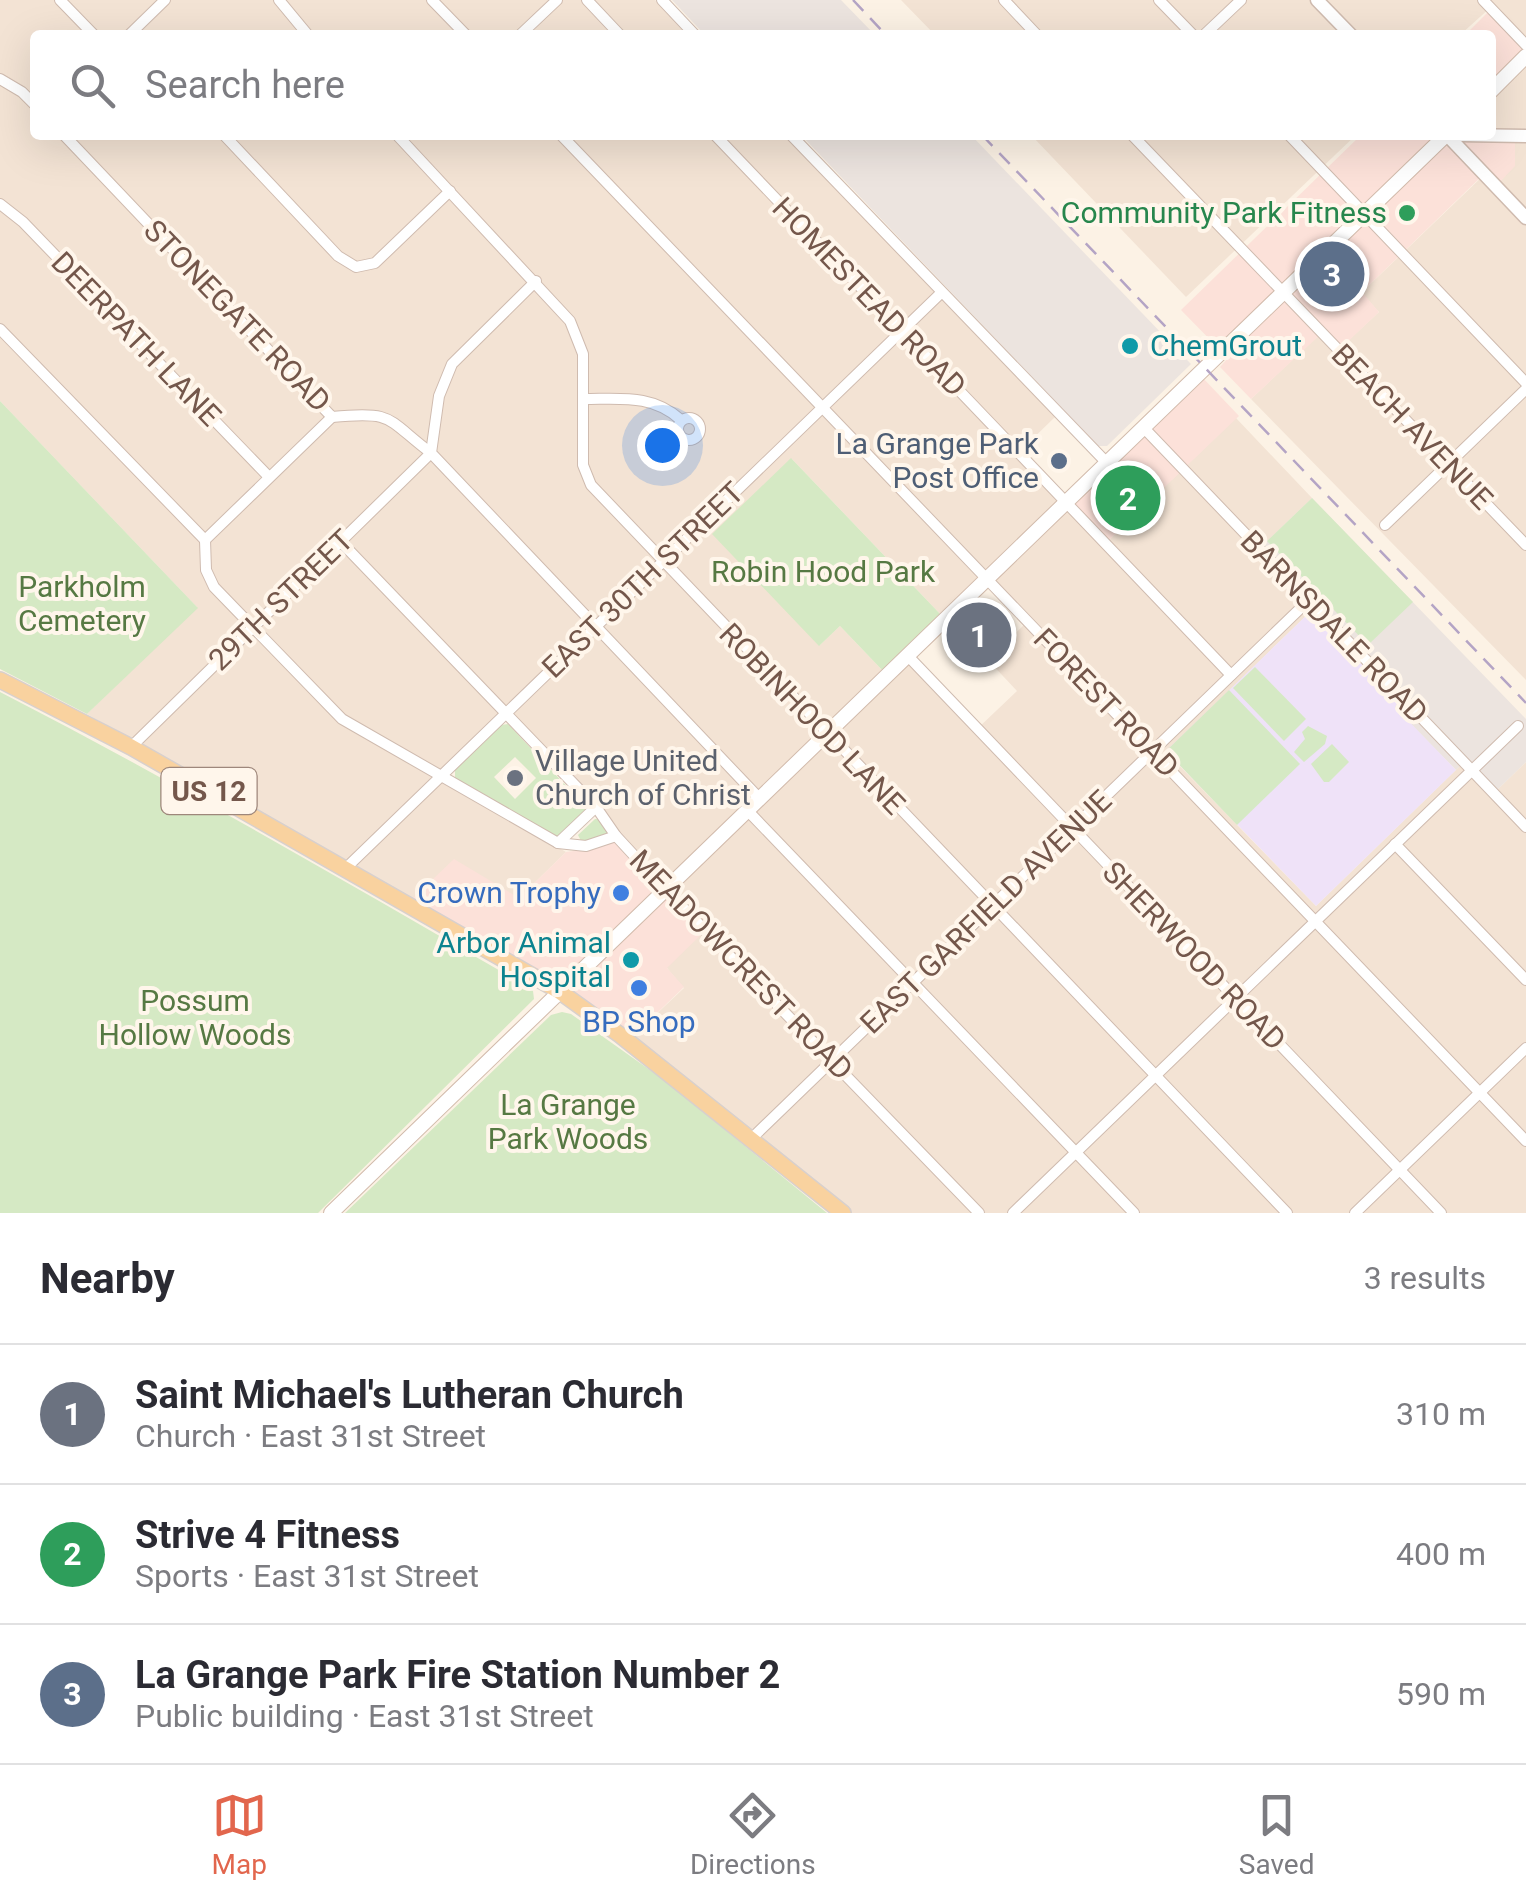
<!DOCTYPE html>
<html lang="en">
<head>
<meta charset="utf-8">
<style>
  body { margin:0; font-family:Roboto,sans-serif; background:#f2f2f3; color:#2b2b33 }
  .you { position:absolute; left:662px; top:445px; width:35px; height:35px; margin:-25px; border:8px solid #fff; border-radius:50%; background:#1a73e8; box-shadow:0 0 0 15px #1a73e833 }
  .badge { display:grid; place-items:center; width:65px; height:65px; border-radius:50%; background:#e2664d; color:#fff; font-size:32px; font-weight:700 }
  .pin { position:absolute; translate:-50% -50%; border:5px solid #fff; box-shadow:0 2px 10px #0006 }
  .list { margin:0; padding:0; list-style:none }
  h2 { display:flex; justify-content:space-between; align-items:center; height:130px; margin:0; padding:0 40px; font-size:42px }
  h2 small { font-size:32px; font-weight:400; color:#7c7c81 }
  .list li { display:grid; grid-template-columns:65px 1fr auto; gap:30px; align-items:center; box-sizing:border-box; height:140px; padding:0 40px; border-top:2px solid #e1e1e2 }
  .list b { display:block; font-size:38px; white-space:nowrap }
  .list p { margin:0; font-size:32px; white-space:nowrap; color:#7c7c81 }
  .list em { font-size:32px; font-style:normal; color:#7c7c81 }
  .icon { flex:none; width:55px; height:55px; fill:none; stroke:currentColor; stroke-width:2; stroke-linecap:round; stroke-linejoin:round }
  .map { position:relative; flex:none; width:1526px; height:1213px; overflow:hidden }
  .search { position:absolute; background:#fff; box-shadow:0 10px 40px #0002; left:30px; right:30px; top:30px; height:110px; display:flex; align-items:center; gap:25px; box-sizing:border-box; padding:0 35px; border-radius:10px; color:#7c7c81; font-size:38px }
  .sheet { height:550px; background:#fff }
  nav { display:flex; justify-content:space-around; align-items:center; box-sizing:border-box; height:140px; border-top:2px solid #e1e1e2; background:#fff; font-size:28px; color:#7c7c81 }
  nav a { display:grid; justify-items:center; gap:5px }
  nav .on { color:#e2664d }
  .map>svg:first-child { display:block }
  .residential { fill:#f3e3d4 }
  .commercial { fill:#fce1d9 }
  .industrial { fill:#ece4df }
  .education { fill:#efe2f8 }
  .green { fill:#d5e9c4; fill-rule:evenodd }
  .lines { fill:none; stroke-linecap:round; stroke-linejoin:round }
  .minor-casing { stroke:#cfbbaf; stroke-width:12 }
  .tertiary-casing { stroke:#cfbbaf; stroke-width:15 }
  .secondary-casing { stroke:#d2bbac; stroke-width:16 }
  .primary-casing { stroke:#d8d0cd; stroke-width:18 }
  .minor { stroke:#fff; stroke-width:10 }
  .tertiary { stroke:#fff; stroke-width:12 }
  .secondary { stroke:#fff; stroke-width:14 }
  .primary { stroke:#f9d29f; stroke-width:15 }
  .rail { stroke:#b4a4c5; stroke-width:2.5; stroke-dasharray:15 10; stroke-linecap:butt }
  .leisure-dot { fill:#2e9e5b; stroke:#fff6eb; stroke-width:4 }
  .culture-dot { fill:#0f9aa8; stroke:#fff6eb; stroke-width:4 }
  .service-dot { fill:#5c6f8a; stroke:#fff6eb; stroke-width:4 }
  .worship-dot { fill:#6b7280; stroke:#fff6eb; stroke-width:4 }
  .shop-dot { fill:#3f7fe0; stroke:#fff6eb; stroke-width:4 }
  .labels { text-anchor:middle; stroke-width:8; stroke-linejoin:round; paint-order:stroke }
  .shield { fill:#fff6eb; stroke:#9e877b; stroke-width:2.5 }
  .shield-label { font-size:28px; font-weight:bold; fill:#74574b }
  .leisure-label { font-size:30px; fill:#27864d; stroke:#fff6eb; text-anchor:end }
  .street-label { font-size:30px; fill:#74574b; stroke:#fff6eb }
  .culture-label { font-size:30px; fill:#0d838f; stroke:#fff6eb; text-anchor:start }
  .service-label { font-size:30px; fill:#4e5e75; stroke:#fff6eb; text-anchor:end }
  .park-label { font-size:30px; fill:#567943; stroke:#fff6eb }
  .worship-label { font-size:30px; fill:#5b616d; stroke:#fff6eb; text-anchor:start }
  .shop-label { font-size:30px; fill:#366cbe; stroke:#fff6eb; text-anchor:end }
</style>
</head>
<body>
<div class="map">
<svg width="1526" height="1213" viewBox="0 0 1526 1213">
  <rect width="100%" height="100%" fill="#fcf2e5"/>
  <g class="residential">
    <path d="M0,0H655L688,35H35V135H784L1055,417L1016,455L1061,501L943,617L792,459L820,645L840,626L884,672L666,885L621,838L611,819L507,711L436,777L566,852L519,898L411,900L87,714L197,607L0,401Z"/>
    <path d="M901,0H1526V43L1491,7L1460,35H935Z"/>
    <path d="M1526,59V680L1251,399L1321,333L1338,350L1379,312L1361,293L1486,173L1491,135V93Z"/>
    <path d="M1031,135H1356L1186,297Z"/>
    <path d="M1236,418L1312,498L1257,551L1311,611L1166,752L1316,906L1463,763L1493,794L1526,762V1213H846L631,1038L684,988L667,968L669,889L907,659L976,730L1017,691L988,660L1030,619L991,579L1066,506L1103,546Z"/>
  </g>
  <g class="commercial">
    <path d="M1490,10L1526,47L1491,93V35H1465Z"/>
    <path d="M1361,135L1515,138V166L1498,184L1485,173L1362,292L1379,312L1338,351L1321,334L1251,399L1220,367L1228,358L1181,310Z"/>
    <path d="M1201,376L1239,416L1103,546L1066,506Z"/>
    <path d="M621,838L666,885L558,986L411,900L454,859L519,898L566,852L595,848Z"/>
    <path d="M669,889L707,929L667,968L684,987L631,1038L564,991Z"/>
  </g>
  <g class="industrial">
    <path d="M672,0H841L875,35H705Z"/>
    <path d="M801,135H971L1191,364L1107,446H1098Z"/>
    <path d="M1312,498L1526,719V762L1493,794L1462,764L1456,770L1394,707L1398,703L1257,551Z"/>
  </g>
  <path class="education" d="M1311,611L1398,702L1395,707L1456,770L1316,906L1166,751Z"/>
  <g class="green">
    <path d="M0,401L198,608L87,714L0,669Z"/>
    <path d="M791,458L943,617L884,672L840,626L819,646L712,534Z"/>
    <path d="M1312,498L1413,602L1368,645L1267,541Z"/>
    <path d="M1255,667L1306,719L1284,741L1233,688Z"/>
    <path d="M1229,690L1300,764L1237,825L1166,751Z"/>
    <path d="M0,692C179,784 353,886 528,987L533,991L534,999L318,1213H0Z"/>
    <path d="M508,724L586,807V811L561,835L557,837L455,778V770L501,725ZM515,757L536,778L515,799L494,777Z"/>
    <path d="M1308,726L1327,736L1325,744L1304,762L1294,752L1305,739L1302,732Z"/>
    <path d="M1332,744L1349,762L1329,782H1324L1311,764Z"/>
    <path d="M595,819H599L608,833L606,837L581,841L578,835Z"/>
    <path d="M562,1012L571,1014L664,1080L827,1213H345L551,1015Z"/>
  </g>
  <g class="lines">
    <g class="minor-casing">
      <g id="minor">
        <path d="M60,0L94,35"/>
        <path d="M279,0L308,35"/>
        <path d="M432,0L466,35"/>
        <path d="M587,0L620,35"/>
        <path d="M662,0L695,35"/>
        <path d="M1004,0L1037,35"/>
        <path d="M1159,0L1193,35"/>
        <path d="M1483,0L1526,45"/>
        <path d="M129,35L165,0"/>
        <path d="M520,35L557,0"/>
        <path d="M1204,35L1241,0"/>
        <path d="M0,79L22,92L35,105"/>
        <path d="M64,135L332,417C395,411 385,418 431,453L131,747"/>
        <path d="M224,135L338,256L356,267L375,263L450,191"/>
        <path d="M397,135L570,321L583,354V465L591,485L1287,1213"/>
        <path d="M561,135L1526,1141"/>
        <path d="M715,135L1231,675"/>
        <path d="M791,135L1106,462"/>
        <path d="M1132,135L1526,545"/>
        <path d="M1289,135L1526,383"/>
        <path d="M0,204L23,222L269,477"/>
        <path d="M536,281L452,364L439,396L431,453L759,798"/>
        <path d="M0,329L205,540L332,417"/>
        <path d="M584,399C621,399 653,394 681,420"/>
        <circle cx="689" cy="429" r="11"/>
        <path d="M1143,427L1526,827"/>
        <path d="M1385,525L1526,389"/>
        <path d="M205,540L206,570L214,587L342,719L558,843L586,846L616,836"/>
        <path d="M341,542L596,807L616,836L665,889L979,1213"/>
        <path d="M907,655L1441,1213"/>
        <path d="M747,810L1134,1213"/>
        <path d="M558,843L596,807"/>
        <path d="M1395,844L1526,980"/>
        <path d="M346,868L941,293"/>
        <path d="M751,1139L1308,601"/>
        <path d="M1013,1213L1518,726"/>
        <path d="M1355,1213L1526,1048"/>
      </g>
    </g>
    <g class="tertiary-casing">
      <g id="tertiary">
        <path d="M1317,0L1351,35"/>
        <path d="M1447,135L1526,218"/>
        <path d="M1461,135L1526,136"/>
      </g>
    </g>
    <g class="secondary-casing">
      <g id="secondary">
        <path d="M1491,91L1526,56"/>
        <path d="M331,1213L1446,135"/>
      </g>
    </g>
    <g class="primary-casing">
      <path id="primary" d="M0,680L131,747L559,991L620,1035L843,1213"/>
    </g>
    <use href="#minor" class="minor"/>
    <use href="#tertiary" class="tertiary"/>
    <use href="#secondary" class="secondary"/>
    <use href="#primary" class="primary"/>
    <g class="rail">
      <path d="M853,0L886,35"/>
      <path d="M982,135L1526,703"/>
    </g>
  </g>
  <circle class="leisure-dot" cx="1407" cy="213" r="10"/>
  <g class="culture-dot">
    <circle cx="1130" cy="346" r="10"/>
    <circle cx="631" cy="960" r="10"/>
  </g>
  <circle class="service-dot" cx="1059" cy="461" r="10"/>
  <circle class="worship-dot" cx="515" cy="778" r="10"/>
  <g class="shop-dot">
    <circle cx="621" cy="893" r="10"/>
    <circle cx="639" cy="988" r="10"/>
  </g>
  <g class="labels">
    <rect class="shield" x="161.5" y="768" width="95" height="46" rx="8"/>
    <g class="shield-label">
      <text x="209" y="801">US 12</text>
    </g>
    <g class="leisure-label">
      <text x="1387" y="223">Community Park Fitness</text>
    </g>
    <g class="street-label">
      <text transform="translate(869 297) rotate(46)" y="10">HOMESTEAD ROAD</text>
      <text transform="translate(237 316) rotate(46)" y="10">STONEGATE ROAD</text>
      <text transform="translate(136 339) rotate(46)" y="10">DEERPATH LANE</text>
      <text transform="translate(1412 427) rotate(46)" y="10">BEACH AVENUE</text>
      <text transform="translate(643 580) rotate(-44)" y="10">EAST 30TH STREET</text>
      <text transform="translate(281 600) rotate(-44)" y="10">29TH STREET</text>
      <text transform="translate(1334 627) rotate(46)" y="10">BARNSDALE ROAD</text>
      <text transform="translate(1106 703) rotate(46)" y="10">FOREST ROAD</text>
      <text transform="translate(812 719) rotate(46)" y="10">ROBINHOOD LANE</text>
      <text transform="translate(986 912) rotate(-44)" y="10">EAST GARFIELD AVENUE</text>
      <text transform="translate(1194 956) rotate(46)" y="10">SHERWOOD ROAD</text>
      <text transform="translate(741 965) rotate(46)" y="10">MEADOWCREST ROAD</text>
    </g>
    <g class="culture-label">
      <text x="1150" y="356">ChemGrout</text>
      <text x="611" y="953" text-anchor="end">Arbor Animal<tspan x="611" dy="34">Hospital</tspan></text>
    </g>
    <g class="service-label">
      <text x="1039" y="454">La Grange Park<tspan x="1039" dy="34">Post Office</tspan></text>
    </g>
    <g class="park-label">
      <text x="823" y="582">Robin Hood Park</text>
      <text x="82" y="597">Parkholm<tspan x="82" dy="34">Cemetery</tspan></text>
      <text x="195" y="1011">Possum<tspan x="195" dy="34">Hollow Woods</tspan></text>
      <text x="568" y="1115">La Grange<tspan x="568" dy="34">Park Woods</tspan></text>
    </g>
    <g class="worship-label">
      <text x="535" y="771">Village United<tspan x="535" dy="34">Church of Christ</tspan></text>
    </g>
    <g class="shop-label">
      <text x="601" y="903">Crown Trophy</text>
      <text x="639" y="1032" text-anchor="middle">BP Shop</text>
    </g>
  </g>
</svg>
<div class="you"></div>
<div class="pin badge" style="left:979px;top:635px;background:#6b7280">1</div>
<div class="pin badge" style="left:1128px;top:498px;background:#2e9e5b">2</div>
<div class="pin badge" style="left:1332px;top:274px;background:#5c6f8a">3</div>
<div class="search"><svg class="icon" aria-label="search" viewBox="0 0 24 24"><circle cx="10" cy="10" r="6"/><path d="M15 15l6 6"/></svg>Search here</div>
</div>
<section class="sheet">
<h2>Nearby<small>3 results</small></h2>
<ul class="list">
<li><span class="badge" style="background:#6b7280">1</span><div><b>Saint Michael's Lutheran Church</b><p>Church · East 31st Street</p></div><em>310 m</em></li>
<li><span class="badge" style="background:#2e9e5b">2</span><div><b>Strive 4 Fitness</b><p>Sports · East 31st Street</p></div><em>400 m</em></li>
<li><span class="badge" style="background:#5c6f8a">3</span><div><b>La Grange Park Fire Station Number 2</b><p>Public building · East 31st Street</p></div><em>590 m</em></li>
</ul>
</section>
<nav>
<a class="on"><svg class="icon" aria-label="map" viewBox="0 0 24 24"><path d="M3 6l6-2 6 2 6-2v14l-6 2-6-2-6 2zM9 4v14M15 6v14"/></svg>Map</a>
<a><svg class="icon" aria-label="directions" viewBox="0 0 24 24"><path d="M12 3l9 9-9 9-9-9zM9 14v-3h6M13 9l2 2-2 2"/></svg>Directions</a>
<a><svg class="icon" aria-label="saved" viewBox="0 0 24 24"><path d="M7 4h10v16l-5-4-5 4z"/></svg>Saved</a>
</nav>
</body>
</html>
